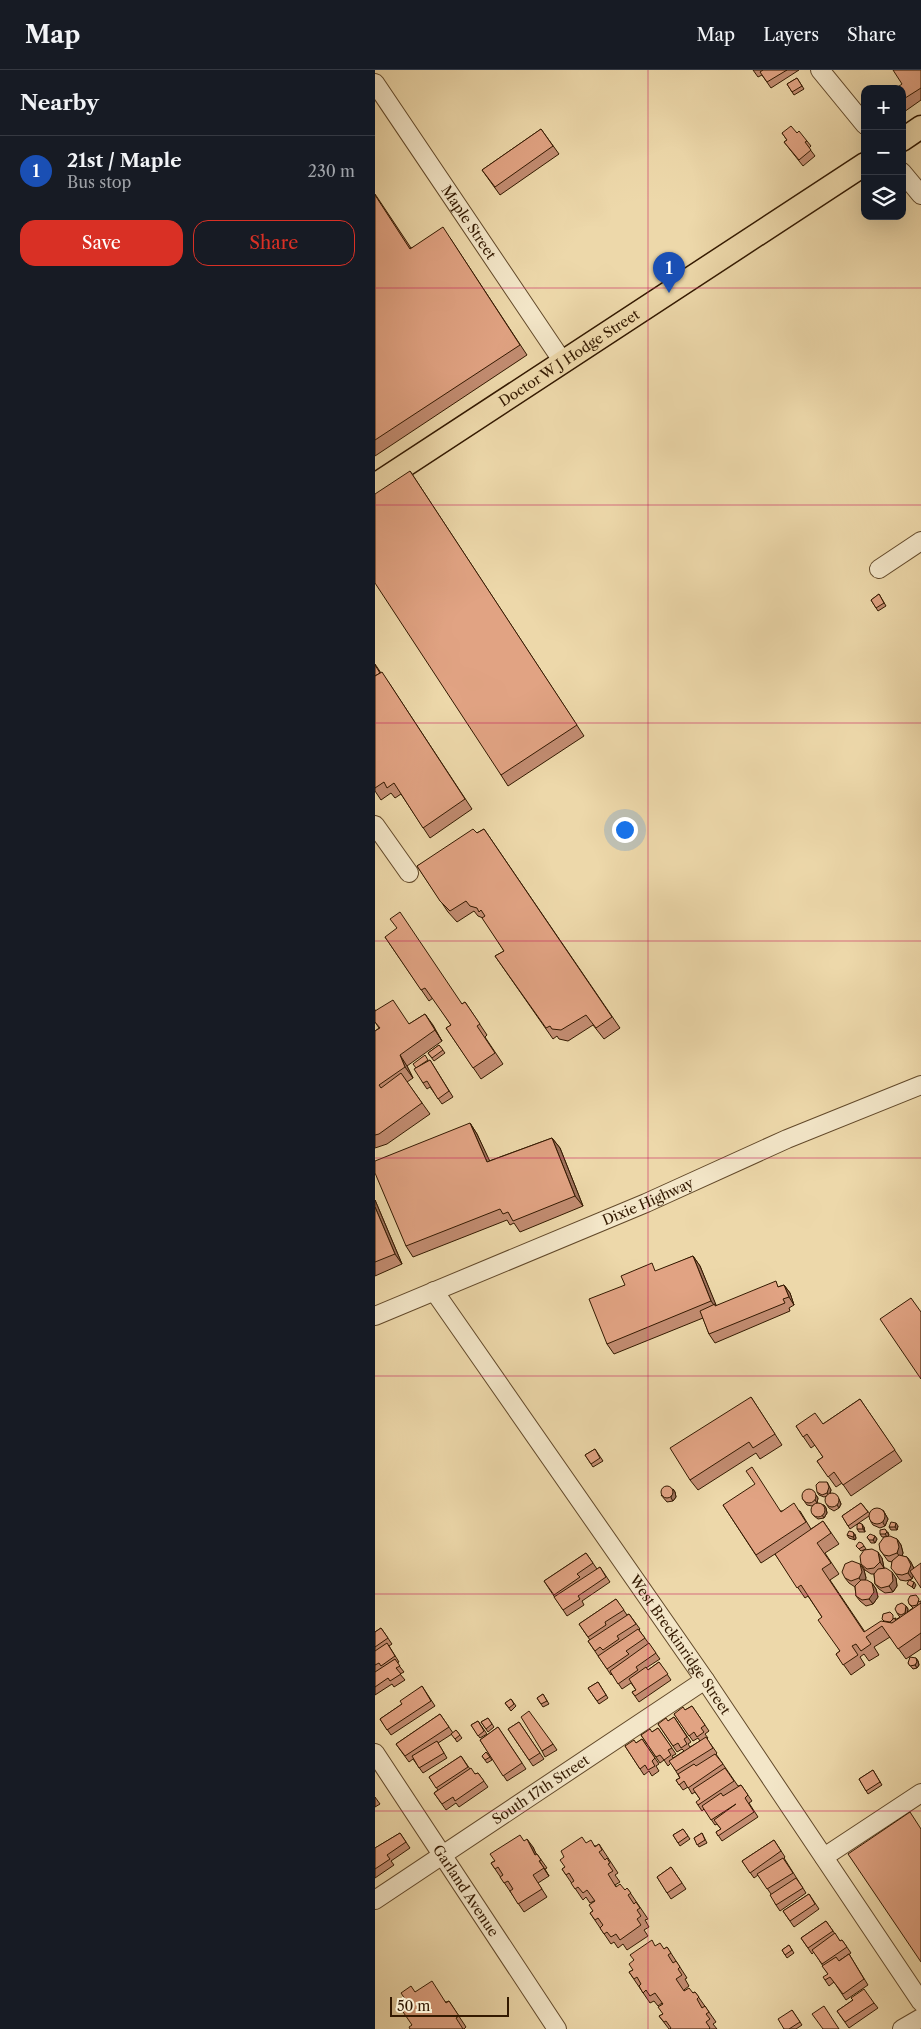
<!DOCTYPE html>
<html lang="en">
<head>
<meta charset="utf-8">
<style>
  body { margin:0; font-family:"Libre Caslon Text",serif; background:#20242c; color:#f1f3f6 }
  .controls { position:absolute; right:15px; top:15px; display:grid; overflow:hidden; border-radius:10px; box-shadow:0 5px 20px #0002 }
  .controls button { width:45px; height:45px; display:grid; place-items:center; padding:0; border:0; border-bottom:1px solid #363941; background:#171b24; color:#f1f3f6; font:25px sans-serif }
  .scale { position:absolute; left:15px; bottom:12px; width:119px; box-sizing:border-box; padding-left:5px; border:2px solid #331900; border-top:0; font-size:14px; line-height:18px; white-space:nowrap; color:#331900; -webkit-text-stroke:4px #f3e6c8; paint-order:stroke }
  .you { position:absolute; left:249px; top:759px; width:18px; height:18px; margin:-12px; border:4px solid #fff; border-radius:50%; background:#1a73e8; box-shadow:0 0 0 8px #1a73e833 }
  .badge { display:grid; place-items:center; width:32px; height:32px; border-radius:50%; background:#d93025; color:#fff; font-size:16px; font-weight:700 }
  .pin { position:absolute; translate:-50% -41px; filter:drop-shadow(0 1px 2px #0008) }
  .pin::after { content:''; position:absolute; top:26px; width:18px; height:15px; background:inherit; clip-path:polygon(0 0,100% 0,50% 100%) }
  .list { margin:0; padding:0; list-style:none }
  h2 { display:flex; justify-content:space-between; align-items:center; height:65px; margin:0; padding:0 20px; font-size:21px }
  h2 small { font-size:16px; font-weight:400; color:#9ea1a6 }
  .list li { display:grid; grid-template-columns:32px 1fr auto; gap:15px; align-items:center; box-sizing:border-box; height:70px; padding:0 20px; border-top:1px solid #363941 }
  .list b { display:block; font-size:19px; white-space:nowrap }
  .list p { margin:0; font-size:16px; white-space:nowrap; color:#9ea1a6 }
  .list em { font-size:16px; font-style:normal; color:#9ea1a6 }
  .actions { display:flex; gap:10px; padding:15px 20px }
  .actions a { flex:1; padding:11px 0; border:1px solid #d93025; border-radius:15px; text-align:center; font-size:18px; color:#d93025 }
  .actions .main { background:#d93025; color:#fff }
  .icon { flex:none; width:28px; height:28px; fill:none; stroke:currentColor; stroke-width:2; stroke-linecap:round; stroke-linejoin:round }
  .map { position:relative; flex:none; width:546px; height:1959px; overflow:hidden }
  header { display:flex; align-items:center; gap:30px; box-sizing:border-box; height:70px; padding:0 25px; background:#171b24; border-bottom:1px solid #363941 }
  header strong { font-size:24px }
  nav { display:flex; gap:28px; margin-inline-start:auto; font-size:18px }
  main { display:flex }
  aside { flex:1; background:#171b24 }
  .map>svg:first-child { display:block }
  .lines { fill:none; stroke-linecap:round; stroke-linejoin:round }
  .minor-casing { stroke:#62492a; stroke-width:20 }
  .major-casing { stroke:#331900; stroke-width:25 }
  .minor { stroke:#f3e6c8; stroke-width:18 }
  .major { stroke:#edd8aa; stroke-width:22 }
  .wall { fill:#c28c71; stroke:#331900 }
  .shaded-wall { fill:#9e725c; stroke:#331900 }
  .building { fill:#e1a383; stroke:#331900 }
  .grid { fill:none; stroke:#c2185b; stroke-width:1; stroke-opacity:0.55 }
  .labels { text-anchor:middle; stroke-width:5; stroke-linejoin:round; paint-order:stroke }
  .street-label { font-size:14px; fill:#331900; stroke:#f3e6c8 }
</style>
</head>
<body>
<header>
<strong>Map</strong>
<nav><a>Map</a><a>Layers</a><a>Share</a></nav>
</header>
<main>
<aside>
<h2>Nearby<small></small></h2>
<ul class="list">
<li><span class="badge" style="background:#1a4fb4">1</span><div><b>21st / Maple</b><p>Bus stop</p></div><em>230 m</em></li>
</ul>
<div class="actions"><a class="main">Save</a><a>Share</a></div>
</aside>
<div class="map">
<svg width="546" height="1959" viewBox="0 0 546 1959">
  <rect width="100%" height="100%" fill="#edd8aa"/>
  <filter id="stains"><feTurbulence type="fractalNoise" baseFrequency=".004" numOctaves="4"/><feColorMatrix values="0 0 0 0 .2 0 0 0 0 .09 0 0 0 0 .02 0 0 0 .5 -.17"/></filter>
  <radialGradient id="worn" r=".72"><stop offset=".6" stop-color="#630" stop-opacity="0"/><stop offset="1" stop-color="#630" stop-opacity=".3"/></radialGradient>
  <g class="lines">
    <g class="minor-casing">
      <g id="minor">
        <path d="M445,0L490,55"/>
        <path id="s1" d="M0,13L188,292"/>
        <path d="M527,102L546,125"/>
        <path d="M504,499L546,471"/>
        <path d="M0,755L34,803"/>
        <path id="s2" d="M59,1221L330,1610L546,1932"/>
        <path id="s3" d="M0,1246L271,1133L412,1069L546,1015"/>
        <path id="s4" d="M0,1683L182,1959"/>
        <path d="M449,1787L546,1723"/>
        <path id="s5" d="M0,1830L330,1610"/>
        <path d="M527,1959L546,1948"/>
      </g>
    </g>
    <g class="major-casing">
      <g id="major">
        <path d="M527,70L546,57"/>
        <path id="s6" d="M0,415L490,94"/>
      </g>
    </g>
    <use href="#minor" class="minor"/>
    <use href="#major" class="major"/>
  </g>
  <g class="wall">
    <path d="M378,0H424L396,18L387,5L383,7Z"/>
    <path d="M546,0V30L529,42L527,39V19Z"/>
    <path d="M422,8L429,19L419,25L412,14Z"/>
    <path d="M166,59L184,84L125,125L107,100Z"/>
    <path d="M407,63H422L432,71L436,76L434,78L440,86L428,96L409,72L412,70Z"/>
    <path d="M0,124L36,178L75,168L152,285L0,386Z"/>
    <path d="M35,401L209,666L133,716L126,705Z"/>
    <path d="M504,524L511,536L503,541L496,530Z"/>
    <path d="M0,594L6,603L14,613L97,739L55,768L26,724L20,728L16,723L6,730L0,721Z"/>
    <path d="M109,759L245,958L229,969L218,955L193,971L184,969L182,966L178,969L120,886L129,881L108,848L103,846L99,841L82,852L73,842L42,796Z"/>
    <path d="M10,867L87,934L90,932L112,965L110,967L128,994L106,1009L71,958L76,955L58,928L54,931Z"/>
    <path d="M0,940L34,954L50,944L67,971L32,996L38,1008L32,1012L55,1044L12,1074L0,1078V961L4,958L0,952Z"/>
    <path d="M64,975L70,983L59,991L53,983Z"/>
    <path d="M55,990L78,1027L67,1034L55,1017L52,1019L48,1013L41,998Z"/>
    <path d="M95,1053L102,1064L114,1091L177,1068L185,1078L208,1136L145,1162L139,1153L135,1155L132,1150L38,1187L31,1176Z"/>
    <path d="M0,1130L27,1194L0,1206Z"/>
    <path d="M318,1186L325,1196L341,1236L409,1215L415,1223L419,1235L414,1238L415,1241L340,1273L334,1264L328,1248L239,1284L232,1274L250,1215Z"/>
    <path d="M376,1327L407,1375L385,1389L381,1383L323,1420L315,1410Z"/>
    <path d="M485,1329L527,1391L476,1426L467,1413L461,1417L442,1391L448,1387L440,1375L436,1378L421,1356L448,1354Z"/>
    <path d="M220,1379L228,1391L218,1397L210,1385Z"/>
    <path d="M452,1412L456,1420L455,1424L464,1429L466,1434L464,1438L459,1441L454,1438L452,1435V1426L449,1427L444,1425L442,1422Z"/>
    <path d="M298,1419L300,1422L301,1427L298,1431L292,1432L286,1425Z"/>
    <path d="M438,1421L443,1428L442,1433L449,1435L451,1438L452,1443L449,1448L443,1449L439,1446L437,1443L439,1435L437,1436L432,1435L427,1428Z"/>
    <path d="M486,1433L495,1444L508,1440L513,1449L510,1456L505,1458L498,1455L496,1452L494,1446L475,1459L467,1446Z"/>
    <path d="M348,1435L406,1441H425L436,1459L448,1451L464,1474L450,1483L464,1504L455,1510L490,1562L509,1551L521,1548L520,1550L525,1547L524,1546L522,1543L531,1536L533,1539L532,1542L538,1538L534,1534L546,1531V1579L531,1589L515,1567L499,1577L504,1585L494,1591L489,1584L485,1587L490,1595L476,1605L461,1584L465,1581L447,1547L433,1526L430,1528L400,1484L386,1493Z"/>
    <path d="M523,1456L522,1460H516L514,1457Z"/>
    <path d="M489,1457L490,1462H484L482,1459Z"/>
    <path d="M513,1462L514,1465L512,1467L522,1469L526,1475L528,1483L527,1486L532,1487L539,1498L537,1509L531,1511L525,1510L520,1503L517,1492L513,1491L505,1480L511,1467H507L505,1464Z"/>
    <path d="M480,1464L481,1468L480,1470L474,1468L472,1465Z"/>
    <path d="M500,1466L502,1469L500,1473H496L492,1467Z"/>
    <path d="M481,1476H489L491,1479L486,1481Z"/>
    <path d="M211,1483L222,1499L225,1497L235,1512L207,1531L209,1535L192,1546L169,1511Z"/>
    <path d="M507,1488L509,1498L521,1508L522,1516L518,1522L510,1523L504,1519L500,1514L499,1504H496L490,1500L486,1494Z"/>
    <path d="M489,1500L491,1508L490,1510L497,1513L501,1519L503,1527L498,1534L491,1536L485,1531L481,1526L480,1517L474,1513L470,1508Z"/>
    <path d="M241,1529L252,1545L254,1544L265,1559L264,1560L285,1589L271,1598L273,1600L284,1592L296,1610L264,1632L257,1622L261,1620L256,1613L247,1619L237,1604L236,1605L213,1571L215,1570L204,1554Z"/>
    <path d="M6,1558L17,1574L14,1576L24,1592L22,1593L29,1602L25,1604L30,1610L19,1617L17,1614L0,1625V1562Z"/>
    <path d="M541,1588L543,1591L544,1595L542,1598L538,1599L533,1593Z"/>
    <path d="M223,1612L233,1628L224,1634L213,1618Z"/>
    <path d="M47,1616L60,1636L16,1665L5,1649L27,1634Z"/>
    <path d="M168,1624L174,1634L168,1637L162,1628Z"/>
    <path d="M136,1629L141,1636L136,1641L130,1633Z"/>
    <path d="M317,1636L334,1661L330,1664L333,1668L332,1669L342,1683L341,1684L363,1716L366,1715L377,1731L374,1733L383,1747L347,1771L341,1762L346,1759L342,1754L340,1755L329,1739L327,1741L323,1735L325,1729L320,1722L317,1724L313,1717L308,1720L301,1710L305,1708L296,1693L293,1696L289,1690L285,1693L266,1665L277,1662L283,1658L301,1684L297,1686L298,1688L309,1681L307,1679L302,1682L283,1654L293,1651L299,1647L316,1672L313,1674L315,1677L325,1671L323,1668L318,1671L299,1644L310,1640Z"/>
    <path d="M65,1644L78,1663L81,1660L87,1668L82,1672L77,1664L63,1673L72,1688L48,1703L38,1689L34,1692L21,1674Z"/>
    <path d="M113,1648L119,1657L113,1662L106,1652Z"/>
    <path d="M103,1651L112,1664L105,1668L96,1655Z"/>
    <path d="M144,1652L169,1689L158,1696L133,1659Z"/>
    <path d="M123,1657L151,1699L132,1711L105,1670Z"/>
    <path d="M267,1669L284,1694L281,1696L284,1701L277,1706L274,1701L269,1705L250,1676L261,1673Z"/>
    <path d="M178,1674L182,1680L170,1687L167,1681Z"/>
    <path d="M111,1682L117,1690L112,1693L107,1686Z"/>
    <path d="M86,1686L95,1699L100,1704L103,1703L113,1717L84,1737L81,1733L71,1740L59,1723L63,1720L54,1707Z"/>
    <path d="M498,1700L507,1715L493,1724L484,1709Z"/>
    <path d="M0,1727L5,1734L0,1737Z"/>
    <path d="M308,1759L315,1769L305,1776L298,1765Z"/>
    <path d="M25,1763L35,1778L16,1791L19,1795L0,1808V1778Z"/>
    <path d="M327,1763L332,1773L324,1777L319,1768Z"/>
    <path d="M399,1770L410,1787L409,1788L431,1823L405,1841L401,1835L396,1824L383,1805L379,1808L367,1791Z"/>
    <path d="M150,1771L158,1777L161,1784H162L172,1798L170,1799L174,1806L163,1813L172,1827L149,1842L116,1793Z"/>
    <path d="M212,1773L221,1776L224,1774L243,1803L240,1805L245,1812L240,1815L241,1816L250,1820L252,1818L273,1849L270,1850L274,1857L269,1860L273,1866L252,1880L248,1874L243,1878L239,1872L236,1874L215,1843L218,1841L219,1831L215,1833L211,1827L208,1830L187,1799L190,1797Z"/>
    <path d="M296,1797L311,1819L296,1829L282,1807Z"/>
    <path d="M434,1824L444,1839L419,1857L408,1841Z"/>
    <path d="M451,1851L465,1871L467,1870L476,1883L464,1891L474,1884L493,1915L471,1930L459,1912L454,1916L450,1910L453,1904L439,1882L437,1884L426,1868Z"/>
    <path d="M414,1875L419,1883L412,1888L407,1880Z"/>
    <path d="M281,1876L289,1879L292,1877L312,1908L310,1909L314,1916L309,1920L318,1923L320,1922L341,1952L338,1954L342,1959H294L284,1946L288,1944L287,1933L283,1936L279,1931L275,1933L254,1902L258,1900Z"/>
    <path d="M40,1922L71,1932L74,1931L91,1957L89,1959H35L37,1955Z"/>
    <path d="M478,1930L499,1933L503,1938L474,1958L462,1941Z"/>
    <path d="M417,1940L427,1955L421,1959H409Z"/>
  </g>
  <g class="shaded-wall">
    <path d="M50,944L58,955L67,971L60,960Z"/>
    <path d="M25,985L32,996L38,1008L30,997Z"/>
    <path d="M95,1053L102,1064L120,1102L112,1092Z"/>
    <path d="M177,1068L185,1078L208,1136L200,1126Z"/>
    <path d="M0,1130L27,1194L20,1184L0,1137Z"/>
    <path d="M318,1186L325,1196L344,1242L336,1231Z"/>
    <path d="M409,1215L415,1223L419,1235L414,1227Z"/>
    <path d="M452,1412L456,1420L454,1426L452,1423Z"/>
    <path d="M298,1419L300,1422L301,1427L298,1431L296,1428Z"/>
    <path d="M441,1425L443,1428L442,1433L440,1430Z"/>
    <path d="M462,1426L464,1429L466,1434L464,1438L462,1435Z"/>
    <path d="M449,1435L451,1438L452,1443L449,1448L447,1445Z"/>
    <path d="M508,1440L513,1449L510,1456L508,1453Z"/>
    <path d="M521,1453L523,1456L522,1460L520,1457Z"/>
    <path d="M487,1454L489,1457L490,1462L488,1459Z"/>
    <path d="M510,1459L514,1465L512,1467L510,1464Z"/>
    <path d="M478,1462L481,1468L480,1470L478,1467Z"/>
    <path d="M500,1466L502,1469L500,1473L498,1470Z"/>
    <path d="M522,1469L526,1475L528,1483L526,1488L522,1483Z"/>
    <path d="M503,1482L507,1488L509,1498L505,1492Z"/>
    <path d="M532,1487L536,1492L540,1501L537,1509L533,1503Z"/>
    <path d="M485,1494L489,1500L491,1508L488,1514L484,1508Z"/>
    <path d="M517,1502L521,1508L522,1516L518,1522L514,1516Z"/>
    <path d="M539,1512L541,1515L539,1519L537,1517Z"/>
    <path d="M497,1513L501,1519L503,1527L498,1534L494,1529Z"/>
    <path d="M531,1536L533,1539L532,1546L530,1543Z"/>
    <path d="M541,1588L543,1591L544,1595L542,1598L540,1595Z"/>
    <path d="M152,1769L158,1777L165,1792L174,1806L160,1785Z"/>
  </g>
  <g class="building">
    <path d="M388,0H412L392,12L385,2Z"/>
    <path d="M518,0H546V18L527,30V19H520L527,14Z"/>
    <path d="M422,8L427,16L417,22L412,14Z"/>
    <path d="M416,56L422,63L424,61L432,71L430,72L436,80L424,90L409,72L412,70L407,63Z"/>
    <path d="M166,59L178,76L120,117L107,100Z"/>
    <path d="M0,125L35,179L68,157L145,275L0,370Z"/>
    <path d="M35,401L202,655L126,705L0,513V424Z"/>
    <path d="M504,524L509,533L501,538L496,530Z"/>
    <path d="M0,595L5,603L0,606Z"/>
    <path d="M7,602L90,729L48,758L19,713L12,718L9,712L0,718V606Z"/>
    <path d="M98,759L102,763L109,759L237,947L221,958L211,945L186,960L177,959L175,956L171,958L120,886L129,881L107,848L110,846L106,840L104,842L102,838L95,836L91,831L75,841L65,831L42,796Z"/>
    <path d="M25,842L87,934L90,932L105,954L102,956L120,983L98,998L71,958L76,955L50,918L46,920L10,867L22,858L15,849Z"/>
    <path d="M18,930L34,954L50,944L60,960L25,985L30,997L4,1015L6,1018L26,1003L47,1033L4,1064L0,1065V961L5,958L0,952V941Z"/>
    <path d="M64,975L68,980L57,988L53,983Z"/>
    <path d="M50,985L53,990L41,998L38,994Z"/>
    <path d="M55,990L74,1021L63,1029L52,1011L48,1013L39,999Z"/>
    <path d="M95,1053L112,1092L177,1068L200,1126L138,1151L133,1142L128,1144L125,1139L31,1176L0,1103V1091Z"/>
    <path d="M0,1137L20,1184L0,1192Z"/>
    <path d="M318,1186L336,1231L232,1274L214,1229L250,1215L246,1206L277,1193L280,1201Z"/>
    <path d="M401,1211L403,1217L409,1215L414,1227L408,1229L410,1233L334,1264L325,1241L340,1234V1236Z"/>
    <path d="M536,1228L546,1242V1309L505,1249Z"/>
    <path d="M376,1327L400,1364L378,1378L374,1372L315,1410L295,1378Z"/>
    <path d="M485,1329L520,1380L468,1415L459,1402L453,1407L442,1391L448,1387L432,1364L428,1367L421,1356L440,1343L448,1354Z"/>
    <path d="M220,1379L225,1388L216,1394L210,1385Z"/>
    <path d="M377,1397L406,1442L419,1433L431,1452L381,1485L348,1435L380,1414L371,1401Z"/>
    <path d="M444,1412H452L454,1417L452,1423L447,1425L442,1422L441,1415Z"/>
    <circle cx="292" cy="1422" r="6"/>
    <circle cx="434" cy="1426" r="7"/>
    <circle cx="457" cy="1430" r="7"/>
    <path d="M486,1433L493,1442L473,1456L467,1446Z"/>
    <circle cx="443" cy="1440" r="7"/>
    <circle cx="502" cy="1446" r="8"/>
    <path d="M448,1451L456,1463L442,1473L456,1493L447,1499L489,1562L506,1551L517,1553L546,1533V1563L523,1579L507,1556L491,1567L496,1574L486,1581L481,1574L477,1576L483,1585L468,1595L461,1584L465,1581L443,1550L447,1547L426,1515L422,1518L400,1484Z"/>
    <path d="M516,1452L521,1453L520,1457H514Z"/>
    <path d="M484,1453L487,1454L488,1459H482V1455Z"/>
    <path d="M510,1459L512,1462L510,1464H505V1460Z"/>
    <path d="M474,1461L478,1462L479,1465L478,1467L472,1465Z"/>
    <path d="M495,1464L500,1466L498,1470H494L492,1467Z"/>
    <path d="M515,1466L522,1469L524,1477L522,1483L514,1486L509,1485L505,1480L504,1474L509,1467Z"/>
    <path d="M484,1472L487,1473L489,1476L484,1479L481,1476Z"/>
    <path d="M497,1479L503,1482L505,1492L499,1498L492,1499L486,1494L485,1486L489,1480Z"/>
    <path d="M211,1483L218,1493L202,1504L205,1507L179,1525L169,1511Z"/>
    <path d="M524,1485L532,1487L536,1495L533,1503L527,1505L521,1504L516,1498L517,1491Z"/>
    <path d="M477,1491L485,1494L487,1502L484,1508L476,1511L470,1508L467,1502L470,1494Z"/>
    <path d="M546,1493V1518L535,1501Z"/>
    <path d="M225,1497L231,1507L203,1526L205,1529L188,1540L179,1527Z"/>
    <path d="M511,1498L517,1502L518,1511L514,1516L506,1518L500,1514L499,1504L503,1499Z"/>
    <path d="M486,1510H492L497,1513L499,1522L494,1529L487,1530L481,1526L480,1516Z"/>
    <path d="M534,1510L539,1512L537,1517L532,1514Z"/>
    <path d="M541,1525L544,1529L542,1535L537,1536L534,1534L533,1530L535,1526Z"/>
    <path d="M241,1529L249,1540L230,1552L231,1555L213,1567L204,1554Z"/>
    <path d="M527,1533L531,1536L530,1543L526,1545L522,1543L520,1539L522,1535Z"/>
    <path d="M515,1542L518,1545V1549L515,1552L509,1551L507,1549L508,1544Z"/>
    <path d="M254,1544L261,1554L242,1566L244,1569L228,1580L225,1577L220,1581L213,1571Z"/>
    <path d="M6,1558L13,1568L0,1577V1562Z"/>
    <path d="M263,1559L270,1568L251,1581L254,1584L232,1599L223,1586Z"/>
    <path d="M12,1573L20,1586L6,1596L4,1593L0,1595V1581Z"/>
    <path d="M274,1573L281,1583L261,1597L263,1600L243,1614L235,1601Z"/>
    <path d="M535,1587L541,1588L542,1592L540,1595L535,1596L533,1593Z"/>
    <path d="M20,1589L25,1596L21,1598L26,1604L15,1611L13,1608L0,1617V1602Z"/>
    <path d="M284,1592L293,1604L260,1626L257,1622L261,1620L254,1609L271,1597L273,1600Z"/>
    <path d="M223,1612L231,1625L222,1631L213,1618Z"/>
    <path d="M47,1616L56,1631L12,1660L5,1649L27,1634L25,1631Z"/>
    <path d="M168,1624L172,1631L166,1634L162,1628Z"/>
    <path d="M136,1629L139,1634L134,1638L130,1633Z"/>
    <path d="M317,1636L330,1655L326,1658L329,1662L322,1667L319,1662L314,1666L299,1644L308,1637L310,1640Z"/>
    <path d="M154,1641L178,1674L167,1681L146,1647Z"/>
    <path d="M65,1644L74,1657L30,1686L21,1674Z"/>
    <path d="M299,1647L312,1667L309,1669L312,1674L306,1678L303,1673L298,1676L283,1654L291,1648L293,1651Z"/>
    <path d="M113,1648L117,1654L111,1659L106,1652Z"/>
    <path d="M103,1651L109,1661L103,1666L96,1655Z"/>
    <path d="M144,1652L165,1683L154,1690L133,1659Z"/>
    <path d="M123,1657L147,1693L128,1706L105,1670Z"/>
    <path d="M283,1658L297,1678L293,1680L296,1685L289,1690L285,1685L281,1687L266,1665L275,1659L277,1662Z"/>
    <path d="M81,1660L85,1665L80,1669L76,1664Z"/>
    <path d="M331,1667L338,1678L301,1701L294,1691Z"/>
    <path d="M267,1669L280,1688L277,1691L280,1696L273,1700L270,1695L265,1699L250,1676L259,1670L261,1673Z"/>
    <path d="M62,1671L69,1683L44,1698L37,1686Z"/>
    <path d="M111,1682L115,1687L110,1690L107,1686Z"/>
    <path d="M340,1684L348,1694L313,1718L309,1711L304,1715L301,1710L305,1708L303,1704L319,1694L321,1696Z"/>
    <path d="M86,1686L93,1697L61,1718L54,1707Z"/>
    <path d="M96,1698L100,1704L103,1703L109,1711L80,1731L78,1727L67,1734L59,1723Z"/>
    <path d="M350,1698L359,1711L323,1735L321,1732L325,1729L318,1719Z"/>
    <path d="M498,1700L505,1712L491,1721L484,1709Z"/>
    <path d="M366,1715L373,1725L370,1728L379,1742L343,1766L341,1762L346,1759L339,1750L361,1734L336,1750L327,1736L346,1723L348,1726Z"/>
    <path d="M535,1742L546,1759V1892L473,1784Z"/>
    <path d="M308,1759L313,1766L303,1773L298,1765Z"/>
    <path d="M25,1763L31,1772L12,1785L15,1789L0,1799V1778Z"/>
    <path d="M327,1763L330,1770L322,1775L319,1768Z"/>
    <path d="M145,1765L149,1771L152,1769L160,1785L162,1784L166,1790L164,1791L169,1798L158,1805L167,1819L143,1834L135,1821L138,1819L133,1811L129,1813L125,1807L128,1805L123,1797L120,1799L116,1793L120,1791L115,1784Z"/>
    <path d="M207,1767L211,1773L216,1770L220,1777L224,1774L227,1780L224,1782L230,1790L232,1788L235,1793L233,1794L238,1801L233,1804L241,1817L245,1814L250,1820L252,1818L256,1823L253,1825L259,1834L261,1832L265,1838L262,1840L266,1846L262,1849L266,1855L245,1870L241,1864L236,1867L232,1862L229,1864L225,1858L228,1855L223,1848L220,1850L215,1843L218,1841L214,1835L220,1831L212,1820L208,1823L203,1817L200,1819L196,1813L199,1811L194,1803L191,1805L187,1799L190,1797L185,1790L189,1787L186,1781Z"/>
    <path d="M399,1770L406,1781L375,1803L367,1791Z"/>
    <path d="M408,1788L418,1803L392,1819L382,1804Z"/>
    <path d="M296,1797L307,1813L292,1823L282,1807Z"/>
    <path d="M421,1808L428,1818L401,1835L395,1825Z"/>
    <path d="M434,1824L440,1834L415,1851L408,1841Z"/>
    <path d="M451,1851L458,1861L433,1878L426,1868Z"/>
    <path d="M460,1863L465,1871L467,1870L472,1877L447,1894L437,1880Z"/>
    <path d="M277,1870L280,1876L285,1873L289,1879L292,1877L296,1883L293,1885L298,1893L301,1891L305,1897L303,1899L307,1905L301,1909L309,1921L314,1918L318,1923L320,1922L324,1927L322,1929L327,1938L330,1936L334,1942L331,1944L335,1949L331,1952L335,1958L334,1959H295L296,1958L291,1951L289,1952L284,1946L288,1944L283,1937L288,1934L280,1923L275,1926L271,1920L268,1923L264,1916L266,1914L262,1907L259,1909L254,1902L258,1900L254,1894L259,1890L255,1885Z"/>
    <path d="M414,1875L417,1880L410,1885L407,1880Z"/>
    <path d="M474,1884L489,1909L468,1924L455,1907L450,1910L448,1907L453,1904L447,1896L461,1887L464,1891Z"/>
    <path d="M57,1911L71,1933L74,1931L84,1946L81,1948L88,1959H35L34,1957L37,1955L22,1933L30,1929L26,1923L36,1916L40,1922Z"/>
    <path d="M489,1919L499,1933L470,1952L462,1941L478,1930L476,1928Z"/>
    <path d="M449,1936L464,1959H448L437,1944Z"/>
    <path d="M417,1940L425,1952L414,1959H409L403,1949Z"/>
  </g>
  <path class="grid" d="M273,0V1959M0,218H546M0,435H546M0,653H546M0,871H546M0,1088H546M0,1306H546M0,1524H546M0,1741H546"/>
  <g class="labels">
    <g class="street-label">
      <text dy="5" stroke="none"><textPath href="#s1" startOffset="168">Maple Street</textPath></text>
      <text dy="5" stroke="none"><textPath href="#s6" startOffset="232">Doctor W J Hodge Street</textPath></text>
      <text dy="5" stroke="none"><textPath href="#s3" startOffset="296">Dixie Highway</textPath></text>
      <text dy="5" stroke="none"><textPath href="#s2" startOffset="431">West Breckinridge Street</textPath></text>
      <text dy="5" stroke="none"><textPath href="#s5" startOffset="199">South 17th Street</textPath></text>
      <text dy="5" stroke="none"><textPath href="#s4" startOffset="165">Garland Avenue</textPath></text>
    </g>
  </g>
  <rect width="100%" height="100%" filter="url(#stains)"/>
  <rect width="100%" height="100%" fill="url(#worn)"/>
</svg>
<div class="controls">
<button>+</button>
<button>−</button>
<button><svg class="icon" aria-label="layers" viewBox="0 0 24 24"><path d="M12 4l9 5-9 5-9-5zM3 14l9 5 9-5"/></svg></button>
</div>
<div class="scale">50 m</div>
<div class="you"></div>
<div class="pin badge" style="left:294px;top:223px;background:#1a4fb4">1</div>
</div>
</main>
</body>
</html>
